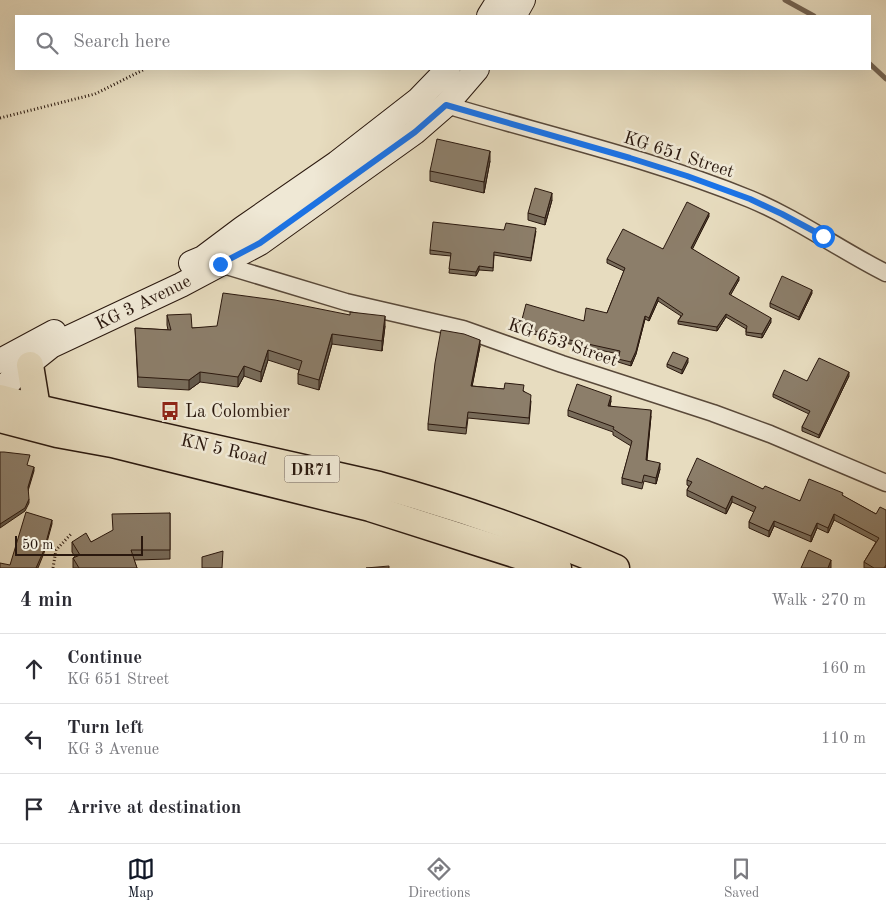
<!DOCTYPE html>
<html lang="en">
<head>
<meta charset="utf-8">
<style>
  body { margin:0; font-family:"Old Standard TT",serif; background:#f2f2f3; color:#2b2b33 }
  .scale { position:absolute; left:15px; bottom:12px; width:128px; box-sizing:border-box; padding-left:5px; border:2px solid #2a180e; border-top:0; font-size:14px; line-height:18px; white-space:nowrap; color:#2a180e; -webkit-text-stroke:4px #efe8d5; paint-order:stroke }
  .stop { position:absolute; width:15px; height:15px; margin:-11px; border:4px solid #1a73e8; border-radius:50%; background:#fff }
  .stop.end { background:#1a73e8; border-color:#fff; box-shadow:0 1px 5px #0008 }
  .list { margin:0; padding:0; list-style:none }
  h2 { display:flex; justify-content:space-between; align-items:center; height:65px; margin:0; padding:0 20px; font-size:21px }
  h2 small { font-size:16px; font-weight:400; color:#7c7c81 }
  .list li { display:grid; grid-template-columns:32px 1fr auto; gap:15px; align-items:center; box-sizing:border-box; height:70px; padding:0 20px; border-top:1px solid #e1e1e2 }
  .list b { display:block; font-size:19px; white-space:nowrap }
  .list p { margin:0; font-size:16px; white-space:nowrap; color:#7c7c81 }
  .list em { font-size:16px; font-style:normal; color:#7c7c81 }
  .icon { flex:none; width:28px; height:28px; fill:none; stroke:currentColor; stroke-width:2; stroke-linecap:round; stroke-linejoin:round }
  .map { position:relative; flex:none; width:886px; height:568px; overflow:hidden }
  .search { position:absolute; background:#fff; box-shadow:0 5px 20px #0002; left:15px; right:15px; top:15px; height:55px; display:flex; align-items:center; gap:12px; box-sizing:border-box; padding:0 18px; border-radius:0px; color:#7c7c81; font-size:19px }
  .sheet { height:275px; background:#fff }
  nav { display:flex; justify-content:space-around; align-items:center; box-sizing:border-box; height:70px; border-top:1px solid #e1e1e2; background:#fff; font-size:14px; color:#7c7c81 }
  nav a { display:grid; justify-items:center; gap:2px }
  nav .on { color:#111827 }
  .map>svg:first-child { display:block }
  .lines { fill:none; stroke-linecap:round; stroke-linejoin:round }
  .stream { stroke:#756554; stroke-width:5 }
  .street-casing { stroke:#59493a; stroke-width:19 }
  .secondary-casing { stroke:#2a180e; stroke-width:26 }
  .primary-casing { stroke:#2a180e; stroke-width:29 }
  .path { stroke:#2a180e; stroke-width:3; stroke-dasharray:1 2.5; stroke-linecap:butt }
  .street { stroke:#efe8d5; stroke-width:16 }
  .secondary { stroke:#efe8d5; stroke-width:24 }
  .primary { stroke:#e7dcbf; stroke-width:26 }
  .wall { fill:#786c5b; stroke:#2a180e }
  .shaded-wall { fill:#62584a; stroke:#2a180e }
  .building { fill:#8c7e6a; stroke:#2a180e }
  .route { stroke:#1a73e8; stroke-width:6 }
  .labels { text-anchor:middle; stroke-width:5; stroke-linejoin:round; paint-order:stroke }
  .shield { fill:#efe8d5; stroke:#65564a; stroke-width:1 }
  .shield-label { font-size:16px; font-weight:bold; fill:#2a180e }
  .street-label { font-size:18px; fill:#2a180e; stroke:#efe8d5 }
  .poi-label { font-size:18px; fill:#2a180e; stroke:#efe8d5; text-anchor:start }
</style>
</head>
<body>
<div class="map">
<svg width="886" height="568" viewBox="0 0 886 568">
  <rect width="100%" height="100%" fill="#e7dcbf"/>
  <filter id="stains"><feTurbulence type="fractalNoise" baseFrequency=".004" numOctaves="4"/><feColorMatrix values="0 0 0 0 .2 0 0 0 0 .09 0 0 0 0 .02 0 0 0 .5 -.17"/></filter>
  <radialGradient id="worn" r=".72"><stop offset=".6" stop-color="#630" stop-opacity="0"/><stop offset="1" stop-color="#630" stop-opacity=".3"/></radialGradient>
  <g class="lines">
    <g class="stream">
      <path d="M785,0L814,16"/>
      <path d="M870,64L886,79"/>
    </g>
    <g class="street-casing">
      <g id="street">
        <path d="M446,105C547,135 652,159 750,199C798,219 840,250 886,273"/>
        <path d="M220,264L346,302L463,329L562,364L713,413L770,434L886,483"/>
      </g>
    </g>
    <g class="secondary-casing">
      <g id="secondary">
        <path d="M489,16L499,0"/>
        <path d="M514,16L523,0"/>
        <path d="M191,263L203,258L243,228L337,163L418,100L448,69"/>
        <path d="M0,361L54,332"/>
        <path d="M0,393L16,374L51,346L181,285L260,243L415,132L446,105L477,69"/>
      </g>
    </g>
    <g class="primary-casing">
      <g id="primary">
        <path d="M30,365L37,408"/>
        <path d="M0,398L37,408L379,485C460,507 539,535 616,568"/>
        <path d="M0,419L57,434L112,444L370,508L558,568"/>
      </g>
    </g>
    <g class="path">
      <path d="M0,118L95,94L145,69"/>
      <path d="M53,568L56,550L72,533"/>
    </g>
    <use href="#street" class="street"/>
    <use href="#secondary" class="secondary"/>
    <use href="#primary" class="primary"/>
  </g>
  <g class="wall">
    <path d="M490,161L484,193L430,181V171Z"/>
    <path d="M552,200L545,225L528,220V213Z"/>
    <path d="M709,216L692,249L739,280L730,295L771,322L762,338L746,335V329L726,317L717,331L678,324V321L681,316L658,301L649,321L645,319L636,354L631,366L618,362L619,354L565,343L520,330V327L584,321L607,313L624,271L607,263V259L663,249Z"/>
    <path d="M504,230L536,231L531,261L494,255L493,271L479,270L476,276L449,273L451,256L430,254V250Z"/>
    <path d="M812,293L799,320L770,307V303Z"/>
    <path d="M167,315L192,328L385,326L382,351L332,344L319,390L298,384V374L299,370L268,360L261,382L244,376L238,387L200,382L189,390L138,387L135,328L168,330L167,325Z"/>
    <path d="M480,346L472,386L524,391L531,401L529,424L468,418L466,434L428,430V424Z"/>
    <path d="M688,362L682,374L667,367V364Z"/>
    <path d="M849,376L819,438L802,431V427L809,414L773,397V394L807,381Z"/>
    <path d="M611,401L610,406L651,416L647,460L660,469L656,484L644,481L642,489L622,484V478L631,446L613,435V432L568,416V410Z"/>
    <path d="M687,480L763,489L800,501L843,496L876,514L886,568H864V562L876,542L834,520L828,533L817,528L811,542L774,526L769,537L749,528V522L754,512L732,502L726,514L687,496V490L689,486L687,485Z"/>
    <path d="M170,513V559L134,560L137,568H73V558L75,557L72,552V542H91Z"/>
  </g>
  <g class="shaded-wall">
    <path d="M490,151V161L484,193V182Z"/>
    <path d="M552,193V200L545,225V218Z"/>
    <path d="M709,213V216L691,252V248Z"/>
    <path d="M479,266V270L476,276V272Z"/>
    <path d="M739,277V280L729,298V294Z"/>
    <path d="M812,290V293L799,320V317Z"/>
    <path d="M658,297V301L649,321V318Z"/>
    <path d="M726,314V317L717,331V327Z"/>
    <path d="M385,316V326L382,351V341Z"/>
    <path d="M645,316V319L636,354L631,366V362Z"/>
    <path d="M771,318V322L762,338V334Z"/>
    <path d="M332,334V344L319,390V380Z"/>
    <path d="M480,340V346L471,392V386Z"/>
    <path d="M268,350V360L261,382V372Z"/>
    <path d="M688,358V362L682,374V370Z"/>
    <path d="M244,366V376L238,387V377Z"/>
    <path d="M200,372V382L189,390V380Z"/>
    <path d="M849,372V376L819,438V435Z"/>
    <path d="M611,396V401L608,411V406Z"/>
    <path d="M651,410V416L646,466V460Z"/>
    <path d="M660,463V469L656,484V478Z"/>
    <path d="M34,467V471L28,491V487Z"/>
    <path d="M732,496V502L726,514V509Z"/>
    <path d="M29,499V503L25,511L0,528V524Z"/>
    <path d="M834,514V520L828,533V528Z"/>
    <path d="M52,520V524L44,553L38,568H36Z"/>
    <path d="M774,521V526L769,537V531Z"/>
    <path d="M817,523V528L811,542V536Z"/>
    <path d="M831,560V568H828Z"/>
  </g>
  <g class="building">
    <path d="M437,139L490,151L484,182L430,171Z"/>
    <path d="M535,188L552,193L545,218L528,213Z"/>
    <path d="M687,202L709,213L691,248L739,277L729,294L771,318L762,334L746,332L747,326L726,314L717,327L678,321L683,314L658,297L649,318L645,316L636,351L631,362L618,359L620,351L565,339L520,327L526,304L584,321L586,308L607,313L625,268L607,259L623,229L663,249Z"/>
    <path d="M433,222L504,230L506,223L536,228L531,258L494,252L493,268L479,266L476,272L449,269L451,253L430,250Z"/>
    <path d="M782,276L812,290L799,317L770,303Z"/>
    <path d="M223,293L275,300L350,315V312L385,316L382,341L332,334L319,380L298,374L302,361L268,350L261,372L244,366L238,377L200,372L189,380L138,377L135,328L171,330L167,315L191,314L192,328L217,326Z"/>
    <path d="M441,330L464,334L480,340L471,386L504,389L505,383L524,385L523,391L531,395L529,418L468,412L466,428L428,424L435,363Z"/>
    <path d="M673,352L688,358L682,370L667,364Z"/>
    <path d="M819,358L849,372L819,435L802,427L810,411L773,394L784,370L807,381Z"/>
    <path d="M577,384L611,396L608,406L651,410L646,460L660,463L656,478L644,475L642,483L622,478L632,441L613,429L614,427L568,410Z"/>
    <path d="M0,452H4L30,455L27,465L34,467L28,487L29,499L25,508L0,524Z"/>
    <path d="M697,458L763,489L765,486L800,501L809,479L843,493L842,495L876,514L880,507L886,510V565L884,568H874L864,562L879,538L834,514L828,528L817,523L811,536L774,521L769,531L749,522L756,507L732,496L726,509L687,490L692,482L687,480Z"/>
    <path d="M26,512L52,520L44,550L36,568H0V563L10,565Z"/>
    <path d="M170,513V550H131L137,568H79L73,558L80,555L72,542L86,533L91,542L113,530L112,514Z"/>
    <path d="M809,550L831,560L828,568H801Z"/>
    <path d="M223,551L222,568H202V557Z"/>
    <path d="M389,566V568H366Z"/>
  </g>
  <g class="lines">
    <path class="route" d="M220,264L260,243L415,132L446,105L630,158L687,176L750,199L782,214L823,236"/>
  </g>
  <defs>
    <g id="bus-bare" transform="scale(1.5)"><path d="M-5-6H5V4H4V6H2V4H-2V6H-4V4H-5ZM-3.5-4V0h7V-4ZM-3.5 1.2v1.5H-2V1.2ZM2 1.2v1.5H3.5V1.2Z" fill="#8f2418" stroke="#efe8d5" stroke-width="2.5" paint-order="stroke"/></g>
  </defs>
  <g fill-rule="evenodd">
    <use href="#bus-bare" x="170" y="411"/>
  </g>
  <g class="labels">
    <rect class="shield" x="284.5" y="455.5" width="55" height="27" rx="4"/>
    <g class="shield-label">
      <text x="312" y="475">DR71</text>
    </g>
    <g class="street-label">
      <text transform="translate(679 154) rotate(18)" y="6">KG 651 Street</text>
      <text transform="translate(143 302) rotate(-26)" y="6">KG 3 Avenue</text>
      <text transform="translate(563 342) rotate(19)" y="6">KG 653 Street</text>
      <text transform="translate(224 449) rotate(13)" y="6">KN 5 Road</text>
    </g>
    <g class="poi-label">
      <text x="185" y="417">La Colombier</text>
    </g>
  </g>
  <rect width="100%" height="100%" filter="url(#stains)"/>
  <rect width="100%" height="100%" fill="url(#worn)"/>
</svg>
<div class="scale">50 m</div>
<div class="stop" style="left:823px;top:236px"></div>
<div class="stop end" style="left:220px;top:264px"></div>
<div class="search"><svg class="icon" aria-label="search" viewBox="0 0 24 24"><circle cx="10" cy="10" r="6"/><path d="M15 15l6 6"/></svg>Search here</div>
</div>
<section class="sheet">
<h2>4 min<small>Walk · 270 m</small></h2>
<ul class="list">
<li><svg class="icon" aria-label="ahead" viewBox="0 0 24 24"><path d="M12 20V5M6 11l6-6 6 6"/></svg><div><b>Continue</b><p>KG 651 Street</p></div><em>160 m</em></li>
<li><svg class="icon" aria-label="left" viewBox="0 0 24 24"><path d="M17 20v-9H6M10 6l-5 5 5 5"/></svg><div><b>Turn left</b><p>KG 3 Avenue</p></div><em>110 m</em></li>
<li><svg class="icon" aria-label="arrive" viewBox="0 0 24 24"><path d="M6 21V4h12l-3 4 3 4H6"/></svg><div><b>Arrive at destination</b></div></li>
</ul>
</section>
<nav>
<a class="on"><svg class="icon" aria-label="map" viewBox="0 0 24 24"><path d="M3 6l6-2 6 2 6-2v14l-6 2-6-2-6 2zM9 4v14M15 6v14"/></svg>Map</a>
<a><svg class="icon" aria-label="directions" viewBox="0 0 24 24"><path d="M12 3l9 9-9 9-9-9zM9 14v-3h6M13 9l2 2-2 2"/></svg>Directions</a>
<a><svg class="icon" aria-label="saved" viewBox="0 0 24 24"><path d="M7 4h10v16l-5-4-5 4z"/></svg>Saved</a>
</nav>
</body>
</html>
